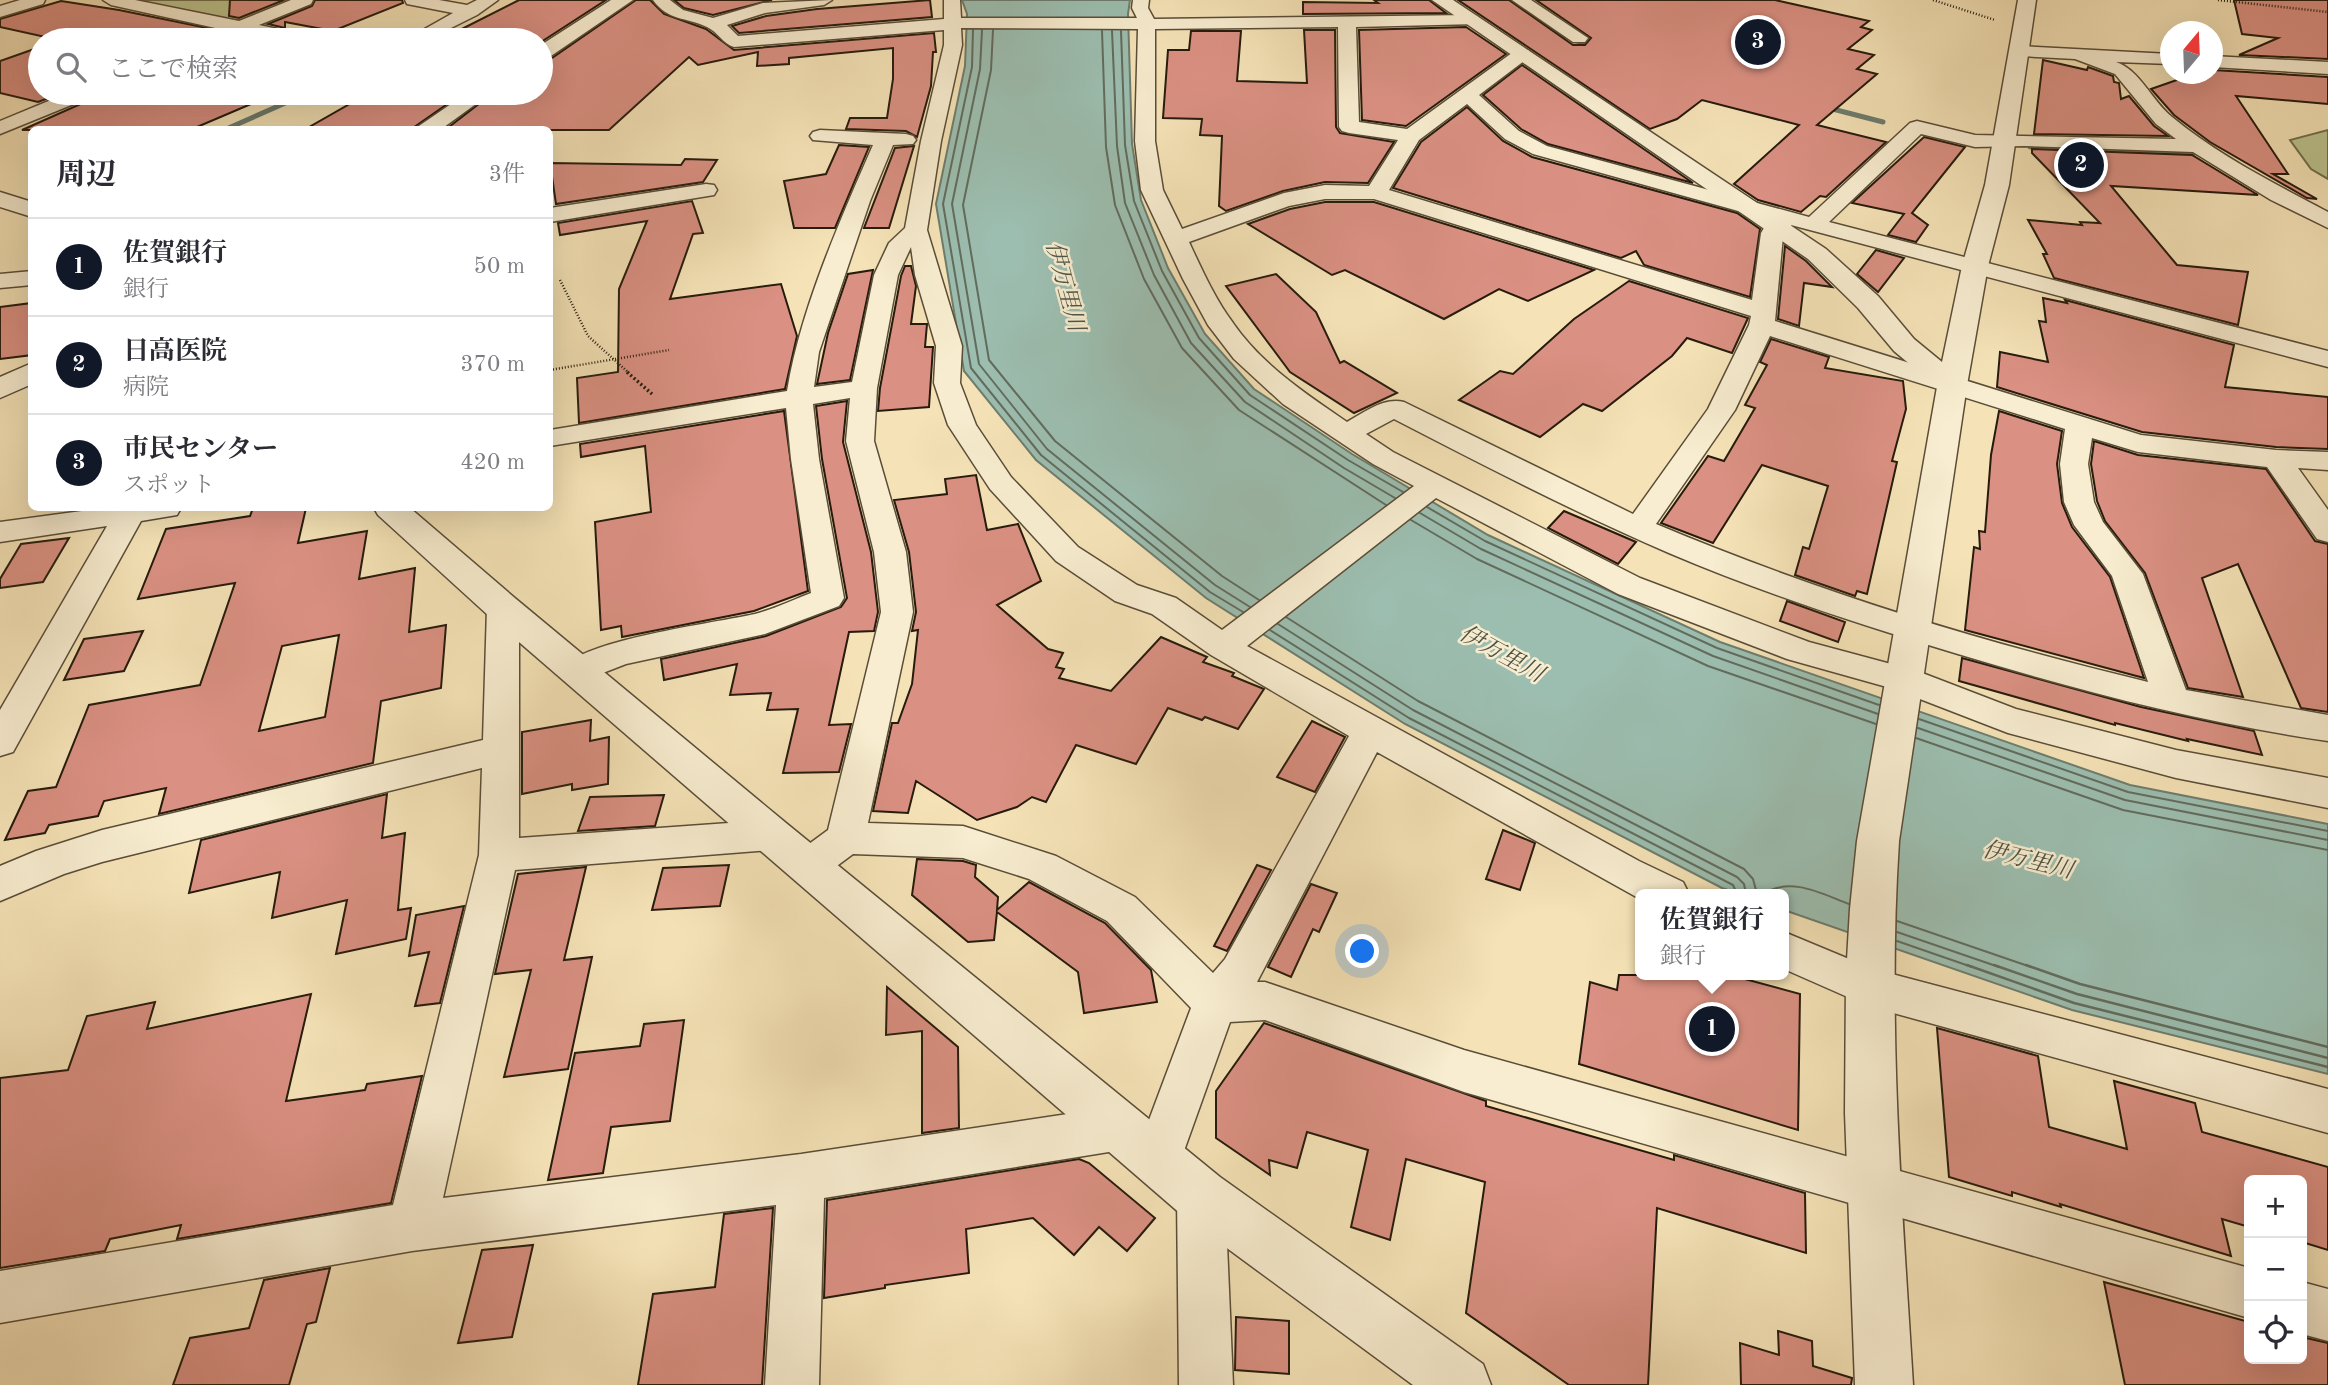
<!DOCTYPE html>
<html lang="ja">
<head>
<meta charset="utf-8">
<style>
  body { margin:0; font-family:"Old Standard TT","Noto Serif JP",serif; background:#f2f2f3; color:#2b2b33 }
  .controls { position:absolute; right:21px; bottom:21px; display:grid; overflow:hidden; border-radius:10px; box-shadow:0 7px 28px #0002 }
  .controls button { width:63px; height:63px; display:grid; place-items:center; padding:0; border:0; border-bottom:2px solid #e1e1e2; background:#fff; color:#2b2b33; font:35px sans-serif }
  .compass { position:absolute; left:2160px; top:21px; width:63px; height:63px; border-radius:50%; background:#fff; box-shadow:0 7px 28px #0002; rotate:19deg }
  .you { position:absolute; left:1363px; top:952px; width:24px; height:24px; margin:-18px; border:5px solid #fff; border-radius:50%; background:#1a73e8; box-shadow:0 0 0 10px #1a73e833 }
  .badge { display:grid; place-items:center; width:46px; height:46px; border-radius:50%; background:#111827; color:#fff; font-size:23px; font-weight:700 }
  .pin { position:absolute; translate:-50% -50%; border:4px solid #fff; box-shadow:0 2px 7px #0006 }
  .popup { position:absolute; left:1635px; top:889px; width:154px; height:91px; box-sizing:border-box; display:grid; place-content:center; border-radius:10px; background:#fff; filter:drop-shadow(0 2px 5px #0005); font-size:23px; white-space:nowrap; color:#7c7c81 }
  .popup b { font-size:26px; color:#2b2b33 }
  .popup::after { content:''; position:absolute; left:50%; top:100%; margin-left:-14px; border:14px solid transparent; border-top-color:#fff }
  .list { margin:0; padding:0; list-style:none }
  h2 { display:flex; justify-content:space-between; align-items:center; height:91px; margin:0; padding:0 28px; font-size:30px }
  h2 small { font-size:23px; font-weight:400; color:#7c7c81 }
  .list li { display:grid; grid-template-columns:46px 1fr auto; gap:21px; align-items:center; box-sizing:border-box; height:98px; padding:0 28px; border-top:2px solid #e1e1e2 }
  .list b { display:block; font-size:26px; white-space:nowrap }
  .list p { margin:0; font-size:23px; white-space:nowrap; color:#7c7c81 }
  .list em { font-size:23px; font-style:normal; color:#7c7c81 }
  .icon { flex:none; width:38px; height:38px; fill:none; stroke:currentColor; stroke-width:2; stroke-linecap:round; stroke-linejoin:round }
  .map { position:relative; flex:none; width:2328px; height:1385px; overflow:hidden }
  .search { position:absolute; background:#fff; box-shadow:0 7px 28px #0002; left:28px; top:28px; width:525px; height:77px; display:flex; align-items:center; gap:18px; box-sizing:border-box; padding:0 24px; border-radius:38px; color:#7c7c81; font-size:26px }
  .panel { position:absolute; background:#fff; box-shadow:0 7px 28px #0002; left:28px; top:126px; width:525px; height:385px; border-radius:10px }
  .map>svg:first-child { display:block }
  .green { fill:#bcc48e; stroke:#71704e; stroke-width:2 }
  .water { fill:#9cbeb0; stroke:#6d7d6f; stroke-width:2 }
  .lines { fill:none; stroke-linecap:round; stroke-linejoin:round }
  .shore-far1 { stroke:#616c5e; stroke-width:2 }
  .shore { stroke:#616c5e; stroke-width:2.5 }
  .stream { stroke:#6d7d6f; stroke-width:5 }
  .building { fill:#da9082; stroke:#261b0d; stroke-width:2; fill-rule:evenodd }
  .minor-casing { stroke:#5a4d38; stroke-width:3 }
  .tertiary-casing { stroke:#5a4d38; stroke-width:3 }
  .path-far1 { stroke:#261b0d; stroke-width:2.5; stroke-dasharray:1 2; stroke-linecap:butt }
  .path { stroke:#261b0d; stroke-width:3.5; stroke-dasharray:2 2.5; stroke-linecap:butt }
  .minor { fill:#f8edd0; fill-rule:evenodd }
  .tertiary { fill:#f8edd0; fill-rule:evenodd }
  .labels { text-anchor:middle; stroke-width:5; stroke-linejoin:round; paint-order:stroke }
  .water-label { font-size:23px; font-style:italic; fill:#4f5446; stroke:#f8edd0 }
</style>
</head>
<body>
<div class="map">
<svg width="2328" height="1385" viewBox="0 0 2328 1385">
  <rect width="100%" height="100%" fill="#f5e3b7"/>
  <filter id="stains"><feTurbulence type="fractalNoise" baseFrequency=".00286" numOctaves="4"/><feColorMatrix values="0 0 0 0 .2 0 0 0 0 .09 0 0 0 0 .02 0 0 0 .5 -.17"/></filter>
  <radialGradient id="worn" r=".72"><stop offset=".6" stop-color="#630" stop-opacity="0"/><stop offset="1" stop-color="#630" stop-opacity=".3"/></radialGradient>
  <g class="green">
    <path d="M133,0H296L239,21Z"/>
    <path d="M2328,130V179L2311,169L2290,140Z"/>
  </g>
  <path class="water" d="M962,0H1130L1128,14L1132,144L1141,200L1168,268L1205,334L1254,389L1352,454L1488,535L1720,642L2130,785L2328,824V1074L2072,1010L1784,910V894H1739L1722,888L1405,724L1206,598L1036,460L964,371L936,204L965,66L967,14Z"/>
  <g class="lines">
    <g class="shore-far1">
      <path d="M973,30L972,67L943,204L971,368L1041,455L1210,592L1243,612"/>
      <path d="M982,30L980,69L952,204L979,364L1047,449L1215,585L1250,607"/>
      <path d="M993,30L991,70L963,205L989,360L1055,441L1222,576L1259,600"/>
      <path d="M1102,31L1106,147L1115,205L1144,279L1182,348L1239,410L1386,505"/>
      <path d="M1112,31L1117,146L1125,203L1154,275L1191,343L1245,402L1344,468L1395,498"/>
      <path d="M1121,31L1125,145L1134,201L1162,271L1199,338L1250,395L1348,460L1403,492"/>
      <path d="M1427,507L1485,541L1717,648L1879,705"/>
      <path d="M1420,513L1481,549L1713,656L1878,714"/>
      <path d="M1411,520L1477,559L1708,666L1876,724"/>
      <path d="M1286,617L1418,701L1744,869L1753,879L1757,894"/>
      <path d="M1278,624L1413,710L1737,877L1744,884L1746,894"/>
      <path d="M1270,630L1409,718L1733,885L1737,894"/>
      <path d="M1919,719L2128,792L2328,831"/>
      <path d="M1918,728L2125,800L2328,840"/>
      <path d="M1916,738L2123,810L2328,850"/>
      <path d="M1764,894C1791,876 1822,894 1849,904"/>
      <path d="M1897,921L2031,967"/>
      <path d="M1897,932L1999,967"/>
      <path d="M1897,941L1972,967"/>
    </g>
    <g class="shore">
      <path d="M1967,965L2074,1003L2328,1067"/>
      <path d="M1994,965L2077,994L2328,1058"/>
      <path d="M2026,965L2080,984L2328,1047"/>
    </g>
    <g class="stream">
      <path d="M1532,17L1557,33L1595,48"/>
      <path d="M1821,106L1883,122"/>
      <path d="M224,130L308,93"/>
      <path d="M2030,147L2195,153"/>
    </g>
  </g>
  <g class="building">
    <path d="M230,0H284L239,18L229,16Z"/>
    <path d="M315,0H402L403,3L333,31L285,22V28L268,24L312,6Z"/>
    <path d="M519,0H606L541,42L440,40Z"/>
    <path d="M636,0H650L664,14L706,29L734,50L934,33L936,52H933L931,86L917,137L906,131L846,129L850,118H887L893,79V48L789,58V64L757,66L758,52L698,65L689,57L609,130H445L493,93H541V62L549,60Z"/>
    <path d="M674,0H772L713,15L684,8Z"/>
    <path d="M930,0L932,17L739,33L732,26L766,16L817,9Z"/>
    <path d="M1374,0H1429L1446,13L1303,14V2L1378,3Z"/>
    <path d="M1458,0H1509L1573,45H1585L1591,38L1536,0H1775L1869,21L1861,27L1872,30L1848,49L1874,55L1857,69L1877,74L1817,125L1886,142L1826,197L1820,196L1801,212L1758,200L1734,184L1799,125L1702,100L1677,119L1650,129Z"/>
    <path d="M2234,0H2328V59L2239,55L2278,38L2242,34Z"/>
    <path d="M61,1L119,10L266,40H59L0,27V19Z"/>
    <path d="M1466,27L1506,54L1406,126L1362,120L1359,30Z"/>
    <path d="M1304,30H1335L1336,127L1340,133L1394,142L1368,183L1325,182L1283,191L1226,211L1219,206L1222,136L1200,135L1202,119L1163,118L1168,50H1189L1191,31H1241L1237,81L1307,83Z"/>
    <path d="M40,47V93H62L38,102L0,93V61Z"/>
    <path d="M2043,60L2087,70L2088,67L2113,76L2114,82L2119,83L2121,99L2129,96L2154,126L2168,136L2034,134Z"/>
    <path d="M1522,65L1693,183L1548,144L1521,129L1483,95Z"/>
    <path d="M2213,70L2328,77V104L2236,96L2288,174H2273L2317,199L2307,198L2210,142L2174,115L2151,89L2194,74H2213Z"/>
    <path d="M97,93H277L190,130H22L92,99Z"/>
    <path d="M369,93H463L410,130H304Z"/>
    <path d="M1467,107L1503,141L1532,157L1737,213L1760,229L1750,297L1644,265L1636,251L1621,258L1393,188L1421,142Z"/>
    <path d="M1924,137L1965,147L1912,213L1928,225L1916,242L1888,235L1904,214L1852,203Z"/>
    <path d="M839,145L869,147L835,228H794L784,181L826,174Z"/>
    <path d="M914,146L889,228H864L895,148Z"/>
    <path d="M2032,149L2192,155L2258,195L2111,186L2177,265L2248,272L2238,325L2054,278L2043,254H2047L2028,220L2082,225L2080,222L2100,223L2032,153Z"/>
    <path d="M685,159L717,160L703,182L556,204L550,163L681,165Z"/>
    <path d="M692,201L703,233L693,234L670,299L781,284L797,336L785,389L579,423L577,378L618,372L619,289L647,221L560,235L558,223Z"/>
    <path d="M1325,202H1374L1594,270L1528,301L1499,289L1444,319L1345,270L1332,275L1248,224L1290,209Z"/>
    <path d="M1785,246L1806,261L1832,287L1804,283L1799,326L1778,319Z"/>
    <path d="M1876,250L1904,258L1878,292L1857,274Z"/>
    <path d="M905,266H911L916,286L911,324H927L925,347H933L929,407L878,411L880,388L901,276Z"/>
    <path d="M873,270L850,380L817,384L828,333L848,274Z"/>
    <path d="M1276,274L1316,312L1340,363L1344,361L1397,393L1354,413L1290,372L1226,286Z"/>
    <path d="M1629,281L1748,318L1732,353L1687,338L1672,356L1602,411L1583,404L1540,437L1459,400L1500,371L1513,374L1574,319Z"/>
    <path d="M2043,298L2067,303L2065,300L2234,345L2225,387L2328,397V449L2276,447L2142,432L1997,387L2000,352L2048,362L2039,321L2046,322Z"/>
    <path d="M32,303V355L0,359V307Z"/>
    <path d="M1771,339L1829,357L1825,368L1903,381L1906,409L1892,461L1897,462L1867,594L1857,591L1855,596L1795,575L1803,547L1809,549L1828,486L1762,465L1713,543L1661,523L1708,456L1724,461L1755,408L1745,405L1767,365L1760,362Z"/>
    <path d="M847,401L843,442L871,552L878,612L874,631L849,632L829,725L851,724L839,772L783,773L798,709L767,710L771,693L730,695L737,664L664,680L661,659L766,636L841,607L847,598L822,459L816,406Z"/>
    <path d="M784,411L808,591L754,611L622,637L621,626L601,630L595,522L651,512L645,446L581,457L580,444Z"/>
    <path d="M1999,411L2062,431L2057,464L2062,503L2072,527L2110,577L2144,678L1965,630L1974,547L1980,549L1979,531L1985,532L1991,455Z"/>
    <path d="M2094,441L2138,455L2266,469L2315,541L2328,544V712L2301,708L2238,564L2202,578L2243,697L2188,688L2145,573L2105,521L2097,501L2091,464Z"/>
    <path d="M976,475L987,530L1018,524L1041,581L997,605L1048,649L1063,653L1056,667L1064,669L1059,678L1111,691L1161,637L1207,657L1203,662L1234,673L1232,676L1264,689L1238,729L1205,717L1202,720L1168,708L1136,764L1076,745L1046,802L1032,797L1017,807L977,820L916,781L908,813L873,811L892,723H898L912,684L918,630L912,631L916,612L909,552L894,500L947,494L945,479Z"/>
    <path d="M253,508H306L298,543L367,531L359,579L415,568L409,632L446,625L441,688L381,701L373,763L159,814L166,788L104,801L98,816L49,825L45,833L5,840L28,791L56,787L89,705L200,685L235,583L138,599L166,529L250,516ZM339,635L325,717L259,731L282,646Z"/>
    <path d="M1564,511L1636,542L1618,564L1548,528Z"/>
    <path d="M69,538L43,582L0,588V579L21,544Z"/>
    <path d="M1787,601L1845,622L1838,642L1780,621Z"/>
    <path d="M143,631L124,671L64,680L84,639Z"/>
    <path d="M1962,658L2141,707L2254,731L2262,755L2187,739L2188,741L2115,723V725L1959,681Z"/>
    <path d="M591,720L590,741L609,737L608,784L572,790V784L522,794V732Z"/>
    <path d="M1312,721L1345,737L1315,792L1277,777Z"/>
    <path d="M387,794L382,838L405,833L398,910L411,908L406,939L336,954L347,900L272,918L280,872L189,893L201,840Z"/>
    <path d="M664,795L655,826L578,831L590,797Z"/>
    <path d="M1503,830L1535,843L1520,890L1486,879Z"/>
    <path d="M917,859L963,861L976,865L975,877L998,897L997,910L1029,882L1105,923L1151,970L1157,1002L1084,1013L1078,972L997,912L994,940L968,942L912,895Z"/>
    <path d="M729,865L720,906L652,910L663,868Z"/>
    <path d="M1257,865L1271,870L1227,951L1214,946Z"/>
    <path d="M586,867L564,960L592,957L568,1069L504,1077L531,970L495,974L518,874Z"/>
    <path d="M1311,884L1337,893L1319,932L1313,929L1291,977L1268,967Z"/>
    <path d="M464,906L440,1003L415,1006L429,952L409,956L416,915Z"/>
    <path d="M1619,975H1730L1800,994L1798,1130L1579,1064L1590,982L1617,990Z"/>
    <path d="M887,987L958,1047L959,1128L922,1133V1031L886,1035Z"/>
    <path d="M311,994L286,1101L365,1090L367,1084L422,1076L391,1203L177,1239L181,1225L110,1239L105,1251L0,1268V1078L68,1070L87,1016L155,1002L147,1029Z"/>
    <path d="M684,1020L670,1121L611,1127L603,1173L548,1180L575,1053L640,1046L644,1024Z"/>
    <path d="M1264,1023L1486,1101V1106L1674,1160V1155L1805,1193L1806,1253L1657,1208L1648,1385H1569L1466,1313L1485,1182L1406,1159L1390,1240L1351,1227L1368,1150L1307,1132L1297,1168L1269,1160L1270,1175L1216,1138V1091Z"/>
    <path d="M1937,1028L2038,1056L2049,1127L2127,1149L2114,1081L2195,1103L2202,1132L2328,1167V1250L2302,1242V1180H2249V1227L2222,1219L2231,1256L2060,1204L2061,1207L2012,1192V1196L1949,1177Z"/>
    <path d="M1079,1159L1089,1163L1155,1218L1127,1251L1099,1227L1074,1255L1033,1218L966,1229L969,1273L885,1285V1288L824,1298L827,1200Z"/>
    <path d="M773,1208L762,1385H638L653,1294L715,1287L724,1214Z"/>
    <path d="M533,1245L512,1337L458,1343L482,1250Z"/>
    <path d="M330,1268L316,1322L307,1324L289,1385H173L190,1338L249,1328L264,1280Z"/>
    <path d="M2104,1282L2249,1322V1359H2302V1337L2328,1343V1385H2125Z"/>
    <path d="M1236,1317L1289,1321V1374L1235,1370Z"/>
    <path d="M1778,1331L1812,1341L1813,1366L1852,1378L1851,1385H1741L1740,1343L1779,1355Z"/>
  </g>
  <g class="lines">
    <g class="minor-casing">
      <g id="minor">
        <path d="M20,0H45L43,4L0,17V6Z"/>
        <path d="M103,0H135L239,21L291,0H313L311,4L259,25L311,36L314,40H281L238,33L111,5Z"/>
        <path d="M405,0H439L467,5L477,0H498L477,15L427,40H405L453,13L407,4Z"/>
        <path d="M653,0H670L683,10L713,18L763,3L832,0L824,5L765,13L727,25L738,36L944,19V0H960L961,18H1137L1132,8L1133,0H1149L1148,8L1154,19L1471,15L1477,16L1480,20L1477,24L1356,27L1359,122L1407,129L1516,50H1528L1531,54L1528,58L1479,95L1519,131L1547,146L1809,217L1910,123L1917,121L1975,135L2176,139L2156,124L2115,74L2075,59L2020,56L2011,51L2020,46L2170,54V64L2116,62C2140,70 2152,101 2172,117C2218,155 2275,184 2328,212V228L2271,200L2193,152L2024,146L1975,147L1921,134L1829,222L2328,351V367L1791,225L1792,228L1783,236L1775,321L2141,435L2276,450L2328,452V470L2298,468L2328,510V542L2317,539L2267,467L2138,452L2092,438L2088,464L2094,502L2103,522L2143,574L2186,690L2328,715V741C2202,723 2080,691 1958,654C1861,625 1763,593 1669,553C1576,513 1485,466 1394,419L1366,434L1393,452L1640,578L1809,642L1917,671L2016,709L2176,750L2328,778V808L2176,778L2008,733L1894,689L1787,659L1618,594L1436,498L1247,646L1639,861L1683,882L1689,894H1640V899L1377,752L1257,982H1265L1464,1050L2249,1268V1318L1464,1092L1265,1020L1230,1022L1175,1176L1158,1183L1141,1176L1134,1160L1191,1008L1107,921L1029,879L963,858L853,854L822,877L808,882L794,877L788,866L794,855L828,830L881,612L874,552L846,441L850,398L813,404L819,459L844,598L839,606L765,634L626,664L577,683L565,680L560,671C578,640 716,623 755,614C774,609 793,600 811,593L791,459L786,408L550,446V430L787,391C800,311 840,220 873,145L813,140L810,136L813,132L820,130L906,134L913,136L916,140L913,144L893,145L870,201L819,352L814,387L852,382L874,275L889,243L905,228L921,141L944,45V30L734,47C723,44 718,32 707,27C686,17 668,21 653,0ZM1338,27L1339,127L1342,131L1349,133L1398,140L1369,186L1325,185L1284,193L1182,229L1163,190L1155,141V29ZM961,28L1138,29L1135,141L1141,190L1183,279L1208,325L1234,359L1283,404L1373,464L1414,486L1222,630L1176,598L1137,585L1078,547L1011,477L976,425L960,383L962,346L927,230L941,141L962,45ZM1467,104L1505,139L1533,154L1778,222L1764,228L1761,233L1752,300L1389,190L1419,140ZM1325,199H1374L1751,316L1749,325L1708,409L1633,514L1404,402C1384,397 1365,412 1347,422C1306,394 1262,365 1233,323C1215,299 1202,270 1189,242L1289,206ZM911,247L915,275L936,346L934,383L948,425L990,489L1056,561L1115,601L1152,614L1211,655L1349,736L1225,959L1213,973L1135,897L1056,856L963,826L868,823L913,612L906,552L874,441L877,388L898,275ZM1770,336L2065,429L2060,464L2064,502L2074,525L2112,576L2148,682C1981,642 1815,591 1656,524L1735,410Z"/>
        <path d="M1512,0H1531L1588,38L1585,42H1573Z"/>
        <path d="M2212,56L2328,62V74L2212,67Z"/>
        <path d="M68,93H94L91,97L0,134V121Z"/>
        <path d="M706,184L714,185L717,190L714,195L550,222V208Z"/>
        <path d="M32,271V285L0,288V274Z"/>
        <path d="M104,508H181L177,515L141,521L13,752L0,756V710L107,526L0,542V522Z"/>
        <path d="M503,597L515,600L519,608V838L771,820L785,824L790,835L785,846L771,850L515,870L443,1198L801,1154L1121,1106L1137,1112L1144,1128L1137,1144L1121,1150L824,1198L819,1385H765L776,1205L412,1251L0,1323V1271L393,1205L479,855L482,768L102,862L64,874L0,901V866L36,851L102,830L483,740L487,608L491,600Z"/>
        <path d="M1784,932L1873,969L2328,1089V1133L1868,1006L1784,969Z"/>
        <path d="M1201,1172L1218,1179L1225,1196L1233,1385H1179L1177,1196L1184,1179Z"/>
        <path d="M2302,1282L2328,1289V1341L2302,1334Z"/>
      </g>
    </g>
    <g class="tertiary-casing">
      <g id="tertiary">
        <path d="M611,0H633L548,58L541,60V45Z"/>
        <path d="M1432,0H1453L1826,249L1878,296L1914,339L1942,362L1962,266L1985,185L2018,0H2036L2009,185L1988,266L1967,385L1899,841C1887,1023 1902,1203 1913,1385H1855L1845,1113L1846,977L1850,909L1857,841L1937,387L1894,351L1858,308L1808,259Z"/>
        <path d="M467,93H491L440,130H413Z"/>
        <path d="M0,192L32,202V217L0,207Z"/>
        <path d="M32,363V384L0,398V377Z"/>
        <path d="M374,508H410L516,599L786,823L1220,1177L1483,1364L1491,1385H1413L1182,1215L490,617L378,515Z"/>
      </g>
    </g>
    <g class="path-far1">
      <path d="M1933,0L1995,20"/>
      <path d="M2218,0L2328,12"/>
      <path d="M560,280L588,336L629,373"/>
      <path d="M550,370L669,350"/>
    </g>
    <path class="path" d="M627,372L652,394"/>
    <use href="#minor" class="minor"/>
    <use href="#tertiary" class="tertiary"/>
  </g>
  <g class="labels">
    <g class="water-label">
      <text transform="translate(1066 286) rotate(75)" y="8">伊万里川</text>
      <text transform="translate(1502 653) rotate(29)" y="8">伊万里川</text>
      <text transform="translate(2028 859) rotate(14)" y="8">伊万里川</text>
    </g>
  </g>
  <rect width="100%" height="100%" filter="url(#stains)"/>
  <rect width="100%" height="100%" fill="url(#worn)"/>
</svg>
<div class="controls">
<button>+</button>
<button>−</button>
<button><svg class="icon" aria-label="locate" viewBox="0 0 24 24"><circle cx="12" cy="12" r="6"/><path d="M12 2v4M12 18v4M2 12h4M18 12h4"/></svg></button>
</div>
<svg class="compass" viewBox="-18 -18 36 36"><path d="M0-13l5 13h-10z" fill="#e53935"/><path d="M0 13l5-13h-10z" fill="#7c7c81"/></svg>
<div class="you"></div>
<div class="pin badge" style="left:1712px;top:1029px">1</div>
<div class="popup"><b>佐賀銀行</b>銀行</div>
<div class="pin badge" style="left:2081px;top:165px">2</div>
<div class="pin badge" style="left:1758px;top:42px">3</div>
<div class="search"><svg class="icon" aria-label="search" viewBox="0 0 24 24"><circle cx="10" cy="10" r="6"/><path d="M15 15l6 6"/></svg>ここで検索</div>
<section class="panel">
<h2>周辺<small>3件</small></h2>
<ul class="list">
<li><span class="badge">1</span><div><b>佐賀銀行</b><p>銀行</p></div><em>50 m</em></li>
<li><span class="badge">2</span><div><b>日高医院</b><p>病院</p></div><em>370 m</em></li>
<li><span class="badge">3</span><div><b>市民センター</b><p>スポット</p></div><em>420 m</em></li>
</ul>
</section>
</div>
</body>
</html>
